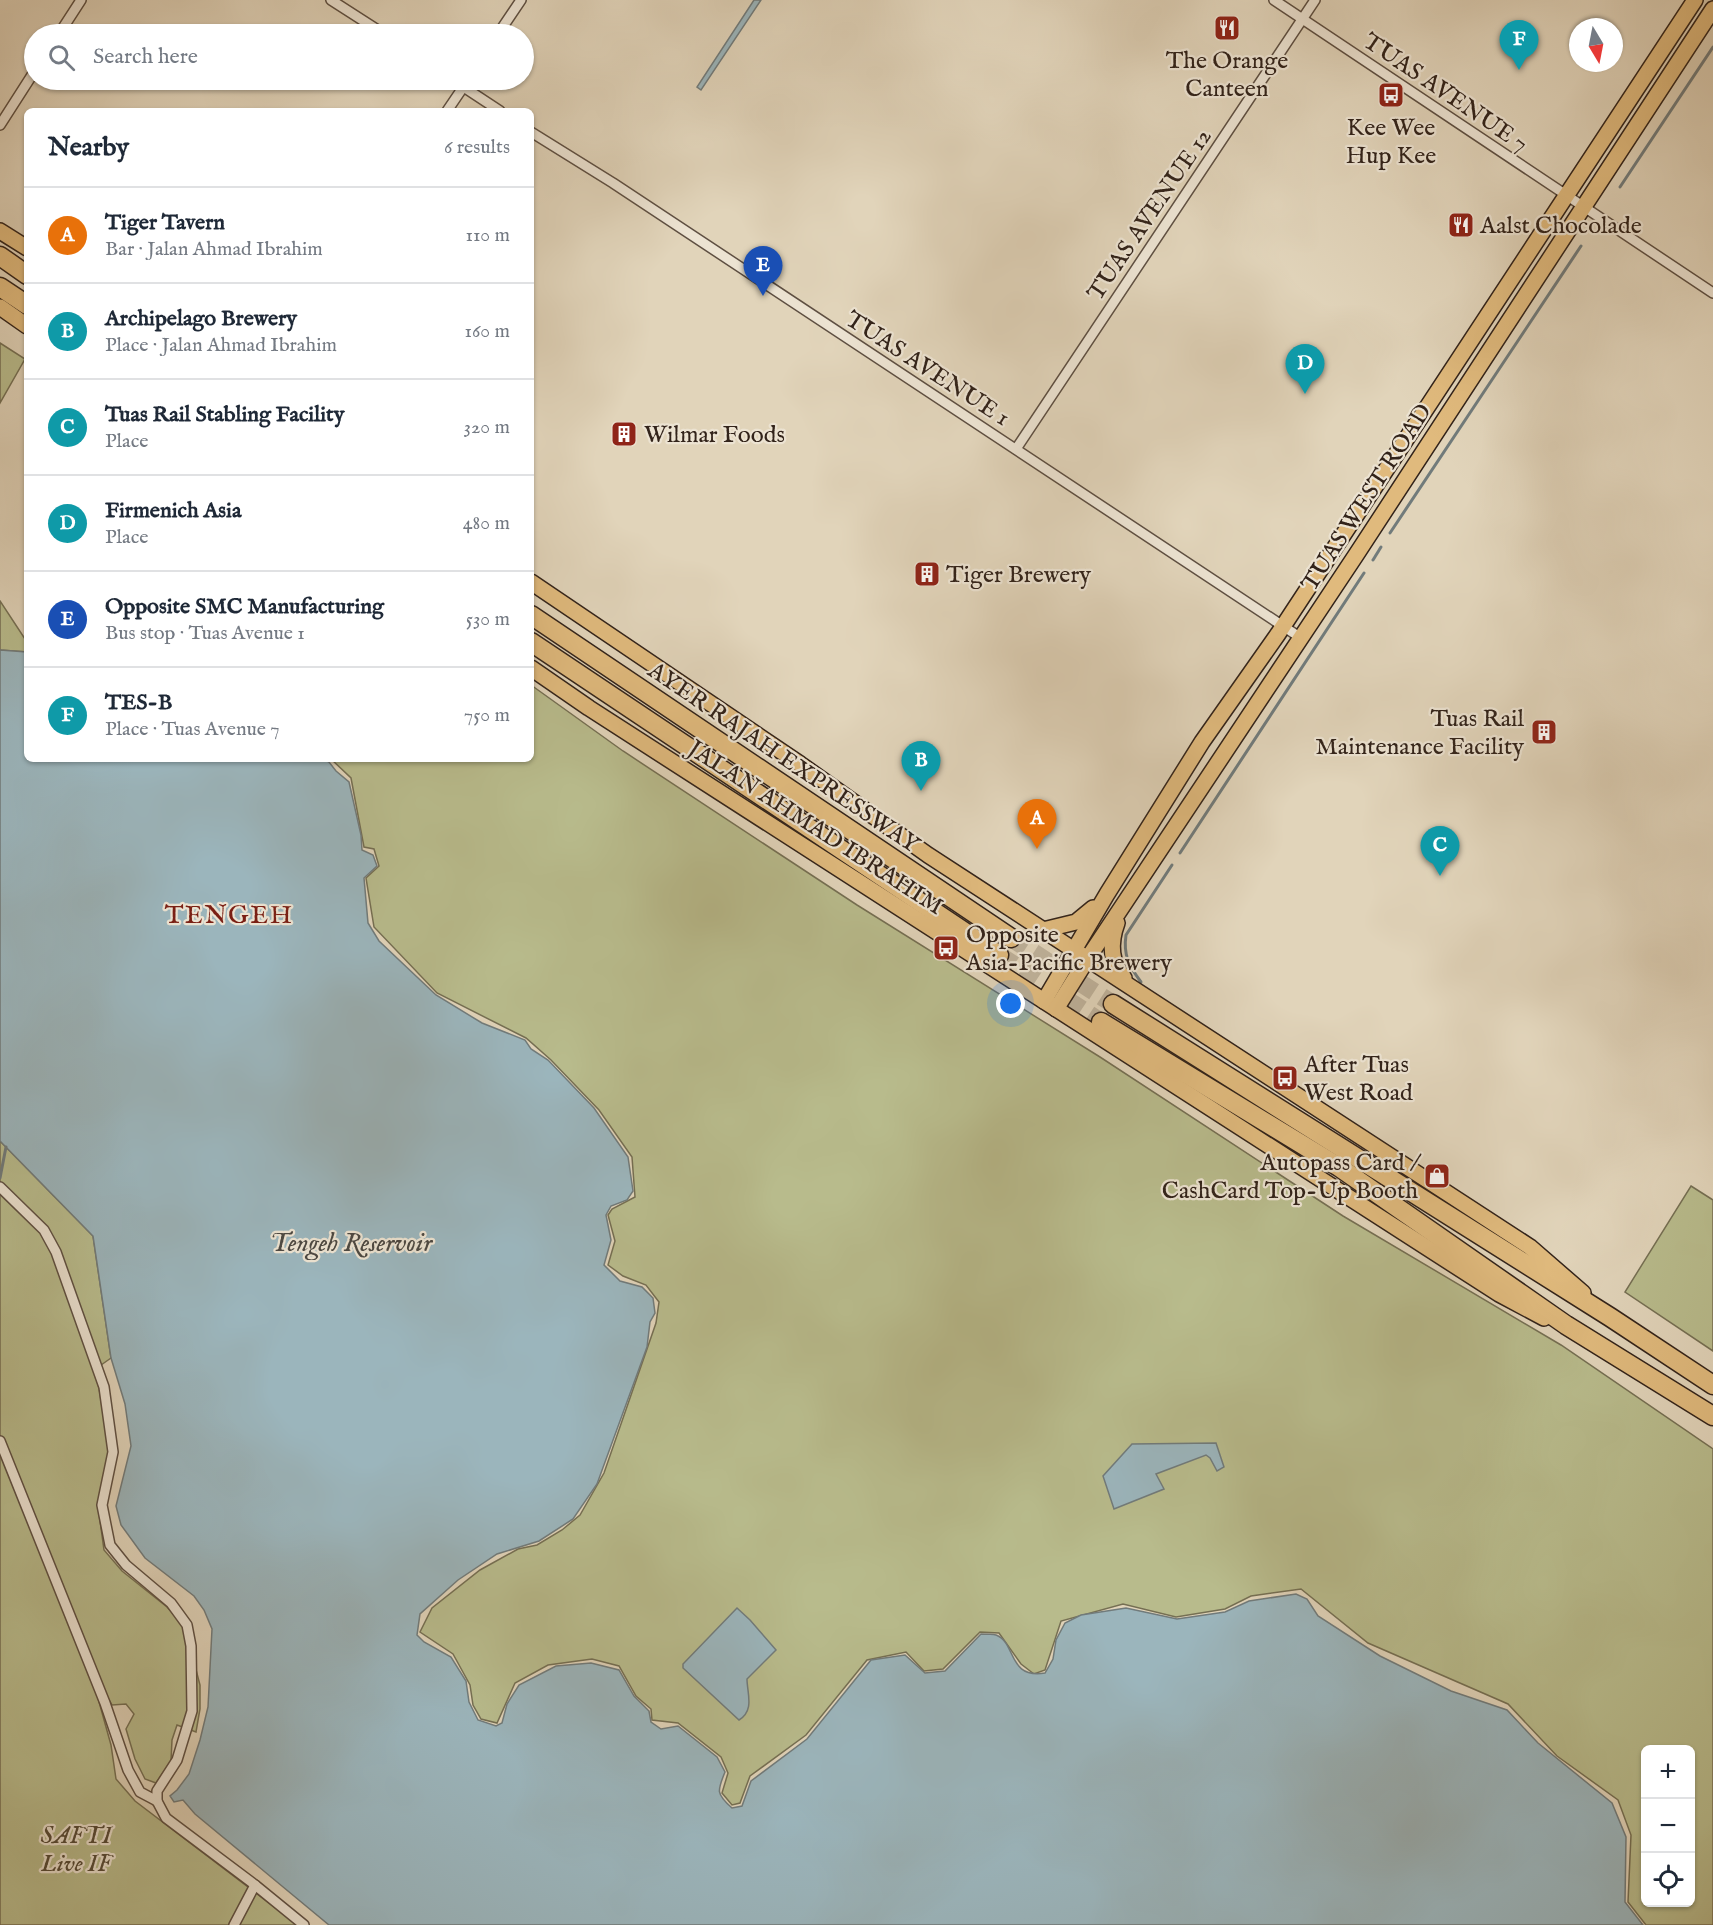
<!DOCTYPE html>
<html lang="en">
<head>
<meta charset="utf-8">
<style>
  body { margin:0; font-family:"IM FELL English",serif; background:#f2f2f3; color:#1f2937 }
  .controls { position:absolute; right:18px; bottom:18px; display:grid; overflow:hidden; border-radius:9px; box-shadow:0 2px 4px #0004 }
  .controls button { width:54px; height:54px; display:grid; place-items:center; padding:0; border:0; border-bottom:2px solid #e0e1e3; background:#fff; color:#1f2937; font:30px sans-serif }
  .compass { position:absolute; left:1569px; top:18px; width:54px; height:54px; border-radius:50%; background:#fff; box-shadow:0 2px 4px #0004; rotate:170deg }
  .you { position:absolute; left:1011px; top:1004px; width:21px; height:21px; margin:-15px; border:4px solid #fff; border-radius:50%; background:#1a73e8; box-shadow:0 0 0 9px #1a73e833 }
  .badge { display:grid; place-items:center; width:39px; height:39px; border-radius:50%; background:#0b8043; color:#fff; font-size:20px; font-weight:700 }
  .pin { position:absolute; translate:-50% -50px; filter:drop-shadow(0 2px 3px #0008) }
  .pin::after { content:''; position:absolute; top:32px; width:21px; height:18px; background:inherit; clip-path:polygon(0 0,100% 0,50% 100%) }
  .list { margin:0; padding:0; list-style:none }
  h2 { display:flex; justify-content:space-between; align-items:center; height:78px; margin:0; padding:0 24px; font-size:26px }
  h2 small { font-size:20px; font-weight:400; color:#747a83 }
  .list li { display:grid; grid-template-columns:39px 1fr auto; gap:18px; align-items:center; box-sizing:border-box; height:96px; padding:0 24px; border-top:2px solid #e0e1e3 }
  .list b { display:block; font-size:22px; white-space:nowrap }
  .list p { margin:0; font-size:20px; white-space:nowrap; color:#747a83 }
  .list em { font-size:20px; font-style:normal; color:#747a83 }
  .icon { flex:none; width:33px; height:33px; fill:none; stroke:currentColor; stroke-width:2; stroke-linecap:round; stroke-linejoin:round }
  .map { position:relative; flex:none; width:1713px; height:1925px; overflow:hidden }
  .search { position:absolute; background:#fff; box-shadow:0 2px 4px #0004; left:24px; top:24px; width:510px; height:66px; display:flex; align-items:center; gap:15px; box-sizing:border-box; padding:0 21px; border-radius:33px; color:#747a83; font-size:22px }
  .panel { position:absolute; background:#fff; box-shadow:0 2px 4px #0004; left:24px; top:108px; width:510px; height:654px; border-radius:9px }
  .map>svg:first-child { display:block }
  .green { fill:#b8bb8c; stroke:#756f53; stroke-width:1.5; fill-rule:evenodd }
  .water { fill:#9bb5bc; stroke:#717b7b; stroke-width:1.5 }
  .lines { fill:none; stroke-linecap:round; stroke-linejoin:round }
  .stream { stroke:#717b7b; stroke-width:3 }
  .highway-tunnel { stroke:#beb19a; stroke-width:18; stroke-dasharray:18 9; stroke-linecap:butt }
  .street-casing { stroke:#5e4f42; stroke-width:12 }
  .primary-casing { stroke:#32231a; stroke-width:18 }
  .highway-casing { stroke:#32231a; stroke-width:21 }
  .street { stroke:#ece3d2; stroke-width:9 }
  .primary { stroke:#e0ba7d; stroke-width:15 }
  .highway { stroke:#e0ba7d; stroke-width:18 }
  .labels { text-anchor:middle; stroke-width:4.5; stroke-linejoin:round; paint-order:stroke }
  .poi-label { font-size:24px; fill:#32231a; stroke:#ece3d2; text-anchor:start }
  .street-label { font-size:24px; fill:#32231a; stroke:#ece3d2 }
  .park-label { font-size:24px; font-style:italic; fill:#544936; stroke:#ece3d2 }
  .neighbourhood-label { font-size:26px; letter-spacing:1.5px; fill:#7a1f14; stroke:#ece3d2 }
  .water-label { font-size:26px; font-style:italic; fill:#4c4842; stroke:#ece3d2 }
</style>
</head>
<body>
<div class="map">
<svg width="1713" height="1925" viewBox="0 0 1713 1925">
  <rect width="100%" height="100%" fill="#e1d4ba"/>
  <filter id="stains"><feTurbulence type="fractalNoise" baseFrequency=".00333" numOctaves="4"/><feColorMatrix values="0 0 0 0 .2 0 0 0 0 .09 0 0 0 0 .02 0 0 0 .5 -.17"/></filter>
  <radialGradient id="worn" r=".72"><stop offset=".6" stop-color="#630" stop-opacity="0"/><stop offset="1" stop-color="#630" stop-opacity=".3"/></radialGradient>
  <g class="green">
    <path d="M0,343L25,359L0,403Z"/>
    <path d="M0,601L27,642V652L0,650Z"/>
    <path d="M531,685L623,751L857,905L1100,1057L1343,1216L1561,1345L1713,1449V1925H1646L1628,1902L1631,1835L1618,1800L1557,1756L1508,1704L1368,1643L1301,1589L1251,1596L1225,1609L1176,1617L1123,1604L1061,1621L1045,1670L1034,1674L1021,1664L999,1633L980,1632L943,1669L924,1671L906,1652L867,1660L806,1735L750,1776L740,1803L732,1805L722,1793L728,1773L721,1757L678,1723L652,1720L651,1709L636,1696L619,1666L592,1659L548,1665L515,1683L497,1723L481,1719L473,1705L470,1685L453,1654L420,1632L432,1608L480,1570L518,1549L537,1545L562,1530L580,1515L604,1473L656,1323L659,1302L646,1285L623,1276L608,1265L615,1241L608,1215L612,1209L635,1197L632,1157L599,1110L551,1060L526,1038L437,993L374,927L366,878L379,866L374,849L364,847L351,778L331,759H531ZM1646,1750H1690V1902H1646Z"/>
    <path d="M0,1141L93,1236L111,1358L94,1370L99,1388L109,1451L98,1506L104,1550L122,1571L167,1607L185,1627L200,1685V1709L196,1732L177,1725L172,1740L171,1761L156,1783L145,1779L135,1759L126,1729L134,1714L126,1704L112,1705L102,1689L96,1691L111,1745L116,1779L135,1801L298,1925H0Z"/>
    <path d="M1691,1186L1713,1200V1351L1625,1292Z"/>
  </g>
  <g class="water">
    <path d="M754,0H761L701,90L697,87Z"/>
    <path d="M0,650L27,652V759H323L329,762L336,771L349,782L361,835L362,850L373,855L377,866L364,878L368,923L379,941L436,995L482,1023L525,1040L531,1049L548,1060L594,1108L628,1157L633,1191L627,1200L611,1206L606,1215L611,1240L604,1265L620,1281L642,1287L653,1298L655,1313L650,1322L647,1347L597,1484L573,1519L539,1541L497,1554L458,1580L420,1614L417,1635L424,1642L451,1657L466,1681L469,1702L478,1720L496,1726L502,1723L507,1704L519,1685L556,1666L591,1663L619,1670L634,1696L649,1711L651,1722L661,1729L678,1726L717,1757L725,1772C717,1791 716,1794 732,1808L742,1806L751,1781L807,1739L871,1660L905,1655L925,1673L945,1671L981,1634C985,1634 992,1634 996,1635C1017,1643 1007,1679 1045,1673L1053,1659L1056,1640L1065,1623L1081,1615L1126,1608L1177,1619L1225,1612L1249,1601L1296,1594L1307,1599L1318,1616L1380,1656L1451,1691L1507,1710L1538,1743L1612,1803L1626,1837L1625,1902L1643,1925H329L195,1814L183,1800L174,1802L170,1796L177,1790L189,1774L200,1740L208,1707L212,1629L204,1610L194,1596L145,1558L121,1525L116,1506L131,1446L125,1404L111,1358L93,1236L0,1141Z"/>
    <path d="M1216,1443L1224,1467L1217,1471L1210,1458L1206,1455L1156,1474L1164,1489L1114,1509L1103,1476L1132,1444Z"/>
    <path d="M737,1608L750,1620L776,1650L747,1679C747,1693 755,1710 739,1720L683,1668V1664Z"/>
  </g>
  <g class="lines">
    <g class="stream">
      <path d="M1620,187L1713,47"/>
      <path d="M1390,533L1581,246"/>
      <path d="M1373,560L1381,547"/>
      <path d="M1180,853L1364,573"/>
      <path d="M1141,982C1129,966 1123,955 1126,935L1172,865"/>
      <path d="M0,1178L6,1147"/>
    </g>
    <g class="highway-tunnel">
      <path d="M1011,938L1113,1004"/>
      <path d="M999,955L1101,1022"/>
    </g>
    <g class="street-casing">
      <g id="street">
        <path d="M331,0L384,34"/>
        <path d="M1274,0L1713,293"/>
        <path d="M59,34L81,0"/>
        <path d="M498,34L521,0"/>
        <path d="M453,80L500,111"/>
        <path d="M447,111L468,80"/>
        <path d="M0,125L34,72"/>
        <path d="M531,132L613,183L1301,638"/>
        <path d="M1016,449L1315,0"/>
        <path d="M0,1187L44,1230L56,1252L104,1387L113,1452L102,1505L110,1545L126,1565L171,1603L187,1625L191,1646L192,1711L177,1760L157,1791V1801L166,1818L255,1885L304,1925"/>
        <path d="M0,1441L105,1703L128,1770L140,1792L157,1801"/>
        <path d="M234,1925L255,1885"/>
      </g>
    </g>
    <g class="primary-casing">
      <g id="primary">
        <path d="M0,231L27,248"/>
        <path d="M0,307L27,326"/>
        <path d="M531,582L800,764L928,855L1530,1247L1583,1293"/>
        <path d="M531,668L589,708L1499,1294L1544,1318"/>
        <path d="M1117,923C1110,942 1110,962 1124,978"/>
        <path d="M1043,930L1076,922L1093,908"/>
        <path d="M1044,1001L1107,894L1202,742L1278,634L1695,0"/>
        <path d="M1056,1009L1088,958L1356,555L1713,9"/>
      </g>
    </g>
    <g class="highway-casing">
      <g id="highway">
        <path d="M0,256L27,275"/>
        <path d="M0,287L27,305"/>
        <path d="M531,615L1011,938"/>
        <path d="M531,642L999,955"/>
        <path d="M1113,1004L1610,1317L1713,1385"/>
        <path d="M1101,1022L1339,1167L1566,1325L1713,1416"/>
      </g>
    </g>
    <use href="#street" class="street"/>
    <use href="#primary" class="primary"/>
    <use href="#highway" class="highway"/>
  </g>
  <defs>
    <g id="restaurant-square" transform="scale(1.35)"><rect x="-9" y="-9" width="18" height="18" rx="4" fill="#8f2418" stroke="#ece3d2"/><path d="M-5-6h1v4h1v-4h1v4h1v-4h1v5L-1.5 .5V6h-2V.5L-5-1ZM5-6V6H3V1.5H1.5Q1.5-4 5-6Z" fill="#fff"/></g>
    <g id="bus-square" transform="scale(1.35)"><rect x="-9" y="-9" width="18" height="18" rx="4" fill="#8f2418" stroke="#ece3d2"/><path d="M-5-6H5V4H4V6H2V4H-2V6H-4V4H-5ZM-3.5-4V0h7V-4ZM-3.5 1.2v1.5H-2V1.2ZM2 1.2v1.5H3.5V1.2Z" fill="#fff"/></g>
    <g id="building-square" transform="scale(1.35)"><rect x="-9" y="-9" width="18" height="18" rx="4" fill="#8f2418" stroke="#ece3d2"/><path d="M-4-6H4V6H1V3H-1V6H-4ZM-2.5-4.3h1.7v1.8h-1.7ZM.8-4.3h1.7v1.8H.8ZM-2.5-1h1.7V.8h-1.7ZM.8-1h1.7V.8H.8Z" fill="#fff"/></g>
    <g id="shop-square" transform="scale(1.35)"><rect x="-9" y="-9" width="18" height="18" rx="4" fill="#8f2418" stroke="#ece3d2"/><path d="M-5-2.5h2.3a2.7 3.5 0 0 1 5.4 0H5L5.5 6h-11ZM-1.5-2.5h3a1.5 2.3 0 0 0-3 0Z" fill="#fff"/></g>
  </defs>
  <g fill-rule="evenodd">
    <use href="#restaurant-square" x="1227" y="28"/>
    <use href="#bus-square" x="1391" y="95"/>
    <use href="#restaurant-square" x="1461" y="225"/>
    <use href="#building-square" x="624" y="434"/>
    <use href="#building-square" x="927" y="574"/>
    <use href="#building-square" x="1544" y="732"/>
    <use href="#bus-square" x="946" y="948"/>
    <use href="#bus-square" x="1285" y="1078"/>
    <use href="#shop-square" x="1437" y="1176"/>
  </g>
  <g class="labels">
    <g class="poi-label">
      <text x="1227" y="68" text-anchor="middle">The Orange<tspan x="1227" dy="28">Canteen</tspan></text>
      <text x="1391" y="135" text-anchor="middle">Kee Wee<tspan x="1391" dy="28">Hup Kee</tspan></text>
      <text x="1480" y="233">Aalst Chocolade</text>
      <text x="644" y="442">Wilmar Foods</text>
      <text x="946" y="582">Tiger Brewery</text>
      <text x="1524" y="726" text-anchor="end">Tuas Rail<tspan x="1524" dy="28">Maintenance Facility</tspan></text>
      <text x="966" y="942">Opposite<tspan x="966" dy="28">Asia-Pacific Brewery</tspan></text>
      <text x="1304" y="1072">After Tuas<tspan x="1304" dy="28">West Road</tspan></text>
      <text x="1418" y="1170" text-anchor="end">Autopass Card /<tspan x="1418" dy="28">CashCard Top-Up Booth</tspan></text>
    </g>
    <g class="street-label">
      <text transform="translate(1446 92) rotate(34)" y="8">TUAS AVENUE 7</text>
      <text transform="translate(1149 214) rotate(-56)" y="8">TUAS AVENUE 12</text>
      <text transform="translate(928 368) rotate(33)" y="8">TUAS AVENUE 1</text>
      <text transform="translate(1366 497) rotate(-57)" y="8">TUAS WEST ROAD</text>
      <text transform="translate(784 757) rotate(34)" y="8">AYER RAJAH EXPRESSWAY</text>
      <text transform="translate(816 827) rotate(33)" y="8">JALAN AHMAD IBRAHIM</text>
    </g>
    <g class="park-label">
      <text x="76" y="1843">SAFTI<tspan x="76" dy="28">Live IF</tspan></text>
    </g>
    <g class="neighbourhood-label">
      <text x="229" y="923">TENGEH</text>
    </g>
    <g class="water-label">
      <text x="351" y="1251">Tengeh Reservoir</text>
    </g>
  </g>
  <rect width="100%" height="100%" filter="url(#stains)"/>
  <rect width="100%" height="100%" fill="url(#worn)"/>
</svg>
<div class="controls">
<button>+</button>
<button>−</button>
<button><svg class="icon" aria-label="locate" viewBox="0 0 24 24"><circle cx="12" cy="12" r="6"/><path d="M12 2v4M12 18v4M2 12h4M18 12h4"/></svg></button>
</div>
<svg class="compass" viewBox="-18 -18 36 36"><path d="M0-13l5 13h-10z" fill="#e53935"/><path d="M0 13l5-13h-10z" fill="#747a83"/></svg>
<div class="you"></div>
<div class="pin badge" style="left:1037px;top:849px;background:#e8710a">A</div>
<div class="pin badge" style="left:921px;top:791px;background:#0f9aa8">B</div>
<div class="pin badge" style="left:1440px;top:876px;background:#0f9aa8">C</div>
<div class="pin badge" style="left:1305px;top:394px;background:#0f9aa8">D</div>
<div class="pin badge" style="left:763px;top:296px;background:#1a4fb4">E</div>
<div class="pin badge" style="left:1519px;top:70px;background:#0f9aa8">F</div>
<div class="search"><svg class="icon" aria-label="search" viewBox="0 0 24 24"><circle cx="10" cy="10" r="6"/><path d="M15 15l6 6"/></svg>Search here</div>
<section class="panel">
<h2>Nearby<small>6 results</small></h2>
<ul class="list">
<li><span class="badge" style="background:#e8710a">A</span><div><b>Tiger Tavern</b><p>Bar · Jalan Ahmad Ibrahim</p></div><em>110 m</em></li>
<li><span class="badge" style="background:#0f9aa8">B</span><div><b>Archipelago Brewery</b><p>Place · Jalan Ahmad Ibrahim</p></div><em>160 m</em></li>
<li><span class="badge" style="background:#0f9aa8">C</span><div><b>Tuas Rail Stabling Facility</b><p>Place</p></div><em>320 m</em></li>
<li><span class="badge" style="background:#0f9aa8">D</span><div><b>Firmenich Asia</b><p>Place</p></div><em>480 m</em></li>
<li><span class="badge" style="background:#1a4fb4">E</span><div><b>Opposite SMC Manufacturing</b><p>Bus stop · Tuas Avenue 1</p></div><em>530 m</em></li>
<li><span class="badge" style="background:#0f9aa8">F</span><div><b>TES-B</b><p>Place · Tuas Avenue 7</p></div><em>750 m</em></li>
</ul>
</section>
</div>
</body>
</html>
